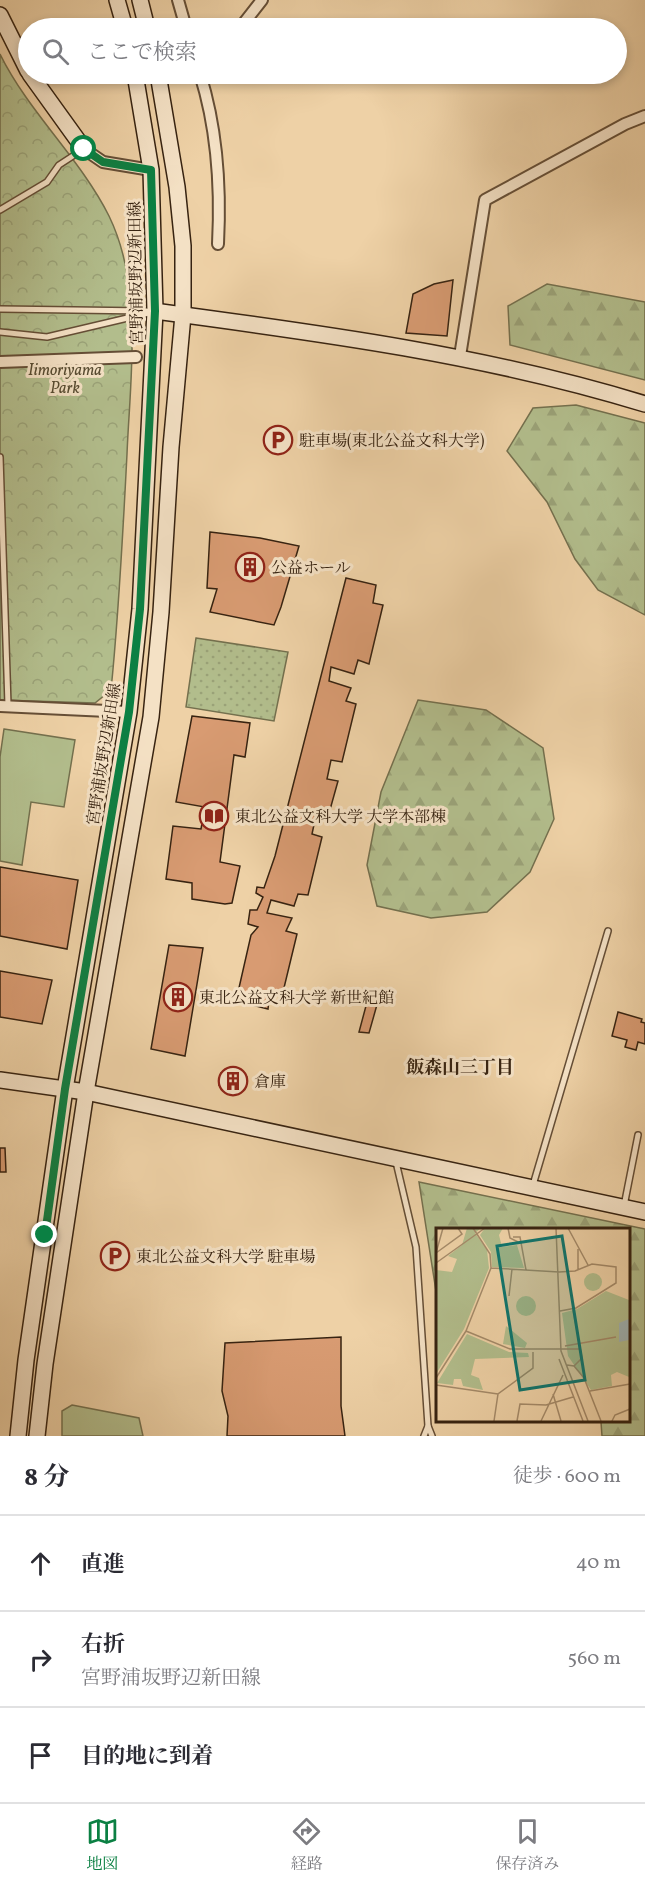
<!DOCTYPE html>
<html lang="ja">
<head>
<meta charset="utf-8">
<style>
  body { margin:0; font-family:Vollkorn,"Noto Serif JP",serif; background:#f2f2f3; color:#2b2b33 }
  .stop { position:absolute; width:18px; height:18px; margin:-14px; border:4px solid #0b8043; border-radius:50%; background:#fff }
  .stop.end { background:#0b8043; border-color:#fff; box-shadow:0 2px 6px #0008 }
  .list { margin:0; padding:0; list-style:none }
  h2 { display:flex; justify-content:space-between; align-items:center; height:78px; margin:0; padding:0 24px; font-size:26px }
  h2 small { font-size:20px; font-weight:400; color:#7c7c81 }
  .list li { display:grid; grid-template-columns:39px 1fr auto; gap:18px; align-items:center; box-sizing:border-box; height:96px; padding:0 24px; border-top:2px solid #e1e1e2 }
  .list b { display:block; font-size:22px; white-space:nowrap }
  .list p { margin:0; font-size:20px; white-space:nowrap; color:#7c7c81 }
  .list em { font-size:20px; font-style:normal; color:#7c7c81 }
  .icon { flex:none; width:33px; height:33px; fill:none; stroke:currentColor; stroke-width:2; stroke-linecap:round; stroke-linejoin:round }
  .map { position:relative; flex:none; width:645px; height:1436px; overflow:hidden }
  .search { position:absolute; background:#fff; box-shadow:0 3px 9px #0003; left:18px; right:18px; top:18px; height:66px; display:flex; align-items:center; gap:15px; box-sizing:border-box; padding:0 21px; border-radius:33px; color:#7c7c81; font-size:22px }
  .sheet { height:366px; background:#fff }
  nav { display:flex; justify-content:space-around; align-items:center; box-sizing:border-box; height:84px; border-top:2px solid #e1e1e2; background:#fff; font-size:16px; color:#7c7c81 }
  nav a { display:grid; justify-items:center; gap:3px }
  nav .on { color:#0b8043 }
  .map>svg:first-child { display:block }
  .grass { fill:#b2bd8c; stroke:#74704e; stroke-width:1.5 }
  .forest { fill:url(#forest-firs); stroke:#74704e; stroke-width:1.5 }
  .park { fill:url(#park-crowns); stroke:#74704e; stroke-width:1.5 }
  .garden { fill:url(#garden-dots); stroke:#74704e; stroke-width:1.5 }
  .building { fill:#d89b72; stroke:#372311; stroke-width:1.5 }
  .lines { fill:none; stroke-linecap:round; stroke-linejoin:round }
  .lane-casing { stroke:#654e36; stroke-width:8 }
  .street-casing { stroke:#654e36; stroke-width:14 }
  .secondary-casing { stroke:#372311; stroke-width:18 }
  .lane { stroke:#f4e1c5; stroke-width:5 }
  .street { stroke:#f4e1c5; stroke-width:10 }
  .secondary { stroke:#f4e1c5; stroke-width:15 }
  .route { stroke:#0b8043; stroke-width:8 }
  .labels { text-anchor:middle; stroke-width:6; stroke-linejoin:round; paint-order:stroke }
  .street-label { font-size:16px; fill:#372311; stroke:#f4e1c5 }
  .park-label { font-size:16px; font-style:italic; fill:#564a30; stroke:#f4e1c5 }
  .poi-label { font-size:16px; fill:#372311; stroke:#f4e1c5; text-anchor:start }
  .neighbourhood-label { font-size:18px; font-weight:bold; fill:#372311; stroke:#f4e1c5 }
  .inset-road { fill:none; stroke:#a58b6a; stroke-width:1.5 }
  .view { fill:#0f766e; fill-opacity:0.15; stroke:#0f766e; stroke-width:3 }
  .inset-edge { fill:none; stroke:#372311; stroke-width:3 }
</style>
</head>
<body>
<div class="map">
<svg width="645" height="1436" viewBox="0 0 645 1436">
  <defs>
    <pattern id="forest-firs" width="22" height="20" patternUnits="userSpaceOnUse" patternTransform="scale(1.5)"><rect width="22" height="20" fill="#b2bd8c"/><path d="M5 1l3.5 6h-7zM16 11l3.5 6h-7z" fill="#9aa278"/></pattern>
    <pattern id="park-crowns" width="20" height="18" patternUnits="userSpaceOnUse" patternTransform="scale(1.5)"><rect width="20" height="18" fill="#b2bd8c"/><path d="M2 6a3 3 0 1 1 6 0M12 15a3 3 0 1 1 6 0" fill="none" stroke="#9aa278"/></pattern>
    <pattern id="garden-dots" width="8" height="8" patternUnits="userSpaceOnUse" patternTransform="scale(1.5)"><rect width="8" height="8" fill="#b2bd8c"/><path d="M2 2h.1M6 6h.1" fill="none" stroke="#9aa278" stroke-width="1.8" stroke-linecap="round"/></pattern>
  </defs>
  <rect width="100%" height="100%" fill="#eed1a6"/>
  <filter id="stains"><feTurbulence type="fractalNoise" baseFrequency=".00333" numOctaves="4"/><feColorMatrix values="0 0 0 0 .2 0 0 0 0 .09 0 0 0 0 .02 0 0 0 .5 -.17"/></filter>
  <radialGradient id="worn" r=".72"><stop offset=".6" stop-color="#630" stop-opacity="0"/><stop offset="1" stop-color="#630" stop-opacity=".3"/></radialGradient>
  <g class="grass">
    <path d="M4,729L75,740L64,807L31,802L22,865L0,861V757Z"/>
    <path d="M72,1405L139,1418L143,1436H62V1411Z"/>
  </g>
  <g class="forest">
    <path d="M547,284L645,302V380L510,345L508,306Z"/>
    <path d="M576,405L645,423V615L598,590L575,559L547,502L507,451L533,408Z"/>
    <path d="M418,700L486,710L543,748L554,819L530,872L487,912L431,918L377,906L367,865L381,792Z"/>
    <path d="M419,1182L645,1229V1436H602L601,1422L545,1420H628V1229H438V1304Z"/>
  </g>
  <path class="park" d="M0,54C29,113 80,158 109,216C144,288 130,377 127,454C123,533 119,612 111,690L95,703L0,700Z"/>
  <path class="garden" d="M196,638L288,652L274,721L186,707Z"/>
  <g class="building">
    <path d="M453,280L447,336L406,333L413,294L434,284Z"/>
    <path d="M210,532L260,538L299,546L281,607L274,625L210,612L217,589L207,588Z"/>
    <path d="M346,578L376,585L373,603L383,605L369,664L358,660L354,674L331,667L329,681L351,688L346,701L356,704L342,762L331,760L327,779L338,781L328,817L316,815L312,834L322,837L308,895L298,894L294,906L271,900L267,913L292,918L286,931L297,934L283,992L270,991L268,1009L236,1001L251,935L258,927L248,924L250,910H257L263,897L256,893L257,887L264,888L275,856Z"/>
    <path d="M192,716L250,723L245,757L234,755L220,862L240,866L232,903L225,904L192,899V883L166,879L173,826L201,829L205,807L176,802Z"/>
    <path d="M0,867L78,880L67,949L0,936Z"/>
    <path d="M169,945L203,948L185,1056L151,1049Z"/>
    <path d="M0,971L52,980L42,1024L0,1017Z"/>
    <path d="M370,991L380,994L369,1033L359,1032Z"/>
    <path d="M618,1012L642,1019L641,1022L645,1023V1044L638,1042L636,1050L625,1047L627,1040L612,1036Z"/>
    <path d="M221,1073L247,1077L245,1087L219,1085Z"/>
    <path d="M0,1148H5L6,1172H0Z"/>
    <path d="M341,1337V1406L345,1436H227L228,1416L222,1391L225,1343Z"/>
  </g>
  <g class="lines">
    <g class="lane-casing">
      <g id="lane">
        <path d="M0,210L47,182L59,165L82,150"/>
        <path d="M0,309L147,311"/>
        <path d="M0,332L47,337L153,312"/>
        <path d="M0,457L8,705"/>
        <path d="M396,1162L416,1247L428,1426L432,1436"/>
        <path d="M533,1185L608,931"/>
        <path d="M624,1206L638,1135"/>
        <path d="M424,1436L428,1426"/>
      </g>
    </g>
    <g class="street-casing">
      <g id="street">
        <path d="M178,0L186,28"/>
        <path d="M240,28L262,0"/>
        <path d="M200,74C217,128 221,187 218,244"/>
        <path d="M84,149L103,162L151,170"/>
        <path d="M460,356L485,200L625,124L645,116"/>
        <path d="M0,362L136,357"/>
        <path d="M0,706L129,712"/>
      </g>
    </g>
    <g class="secondary-casing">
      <g id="secondary">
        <path d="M117,0L125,28"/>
        <path d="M140,0L147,28"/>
        <path d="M0,15L28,71"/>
        <path d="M30,74L84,149"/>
        <path d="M155,311C320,333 486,355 645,404"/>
        <path d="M0,1080L86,1092L645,1212"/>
        <path d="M18,1436L26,1360L65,1089L129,712L140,609L155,311L151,170L135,74"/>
        <path d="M37,1436L45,1364L86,1092L151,717L161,612L171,447L183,315V246L177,187L158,74"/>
      </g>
    </g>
    <use href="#lane" class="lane"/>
    <use href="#street" class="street"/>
    <use href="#secondary" class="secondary"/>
  </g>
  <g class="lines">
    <path class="route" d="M45,1235L65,1089L129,712L140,609L155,311L151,170L103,162L84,149"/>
  </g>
  <defs>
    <g id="parking-ring" transform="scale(1.5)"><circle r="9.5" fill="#f4e1c5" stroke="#8f2418" stroke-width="1.5"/><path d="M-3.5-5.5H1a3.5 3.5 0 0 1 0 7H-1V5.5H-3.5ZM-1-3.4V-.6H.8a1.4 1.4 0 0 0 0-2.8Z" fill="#8f2418"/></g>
    <g id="building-ring" transform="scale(1.5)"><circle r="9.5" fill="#f4e1c5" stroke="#8f2418" stroke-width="1.5"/><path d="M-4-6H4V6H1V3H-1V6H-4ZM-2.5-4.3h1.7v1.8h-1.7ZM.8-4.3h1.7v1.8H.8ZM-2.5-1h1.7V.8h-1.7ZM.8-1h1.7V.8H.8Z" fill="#8f2418"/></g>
    <g id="library-ring" transform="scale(1.5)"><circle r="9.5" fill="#f4e1c5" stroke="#8f2418" stroke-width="1.5"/><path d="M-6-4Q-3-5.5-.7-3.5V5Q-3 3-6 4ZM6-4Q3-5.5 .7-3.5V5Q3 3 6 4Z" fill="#8f2418"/></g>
  </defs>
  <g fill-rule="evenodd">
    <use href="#parking-ring" x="278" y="440"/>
    <use href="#building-ring" x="250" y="567"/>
    <use href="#library-ring" x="214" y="816"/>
    <use href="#building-ring" x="178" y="997"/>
    <use href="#building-ring" x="233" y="1081"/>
    <use href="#parking-ring" x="115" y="1256"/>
  </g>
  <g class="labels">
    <g class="street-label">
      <text transform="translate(135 273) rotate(-91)" y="6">宮野浦坂野辺新田線</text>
      <text transform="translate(103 754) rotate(-81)" y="6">宮野浦坂野辺新田線</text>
    </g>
    <g class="park-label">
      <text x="65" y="375">Iimoriyama<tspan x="65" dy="18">Park</tspan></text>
    </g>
    <g class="poi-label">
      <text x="299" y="446">駐車場(東北公益文科大学)</text>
      <text x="271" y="573">公益ホール</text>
      <text x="235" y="822">東北公益文科大学 大学本部棟</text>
      <text x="199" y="1003">東北公益文科大学 新世紀館</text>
      <text x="254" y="1087">倉庫</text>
      <text x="136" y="1262">東北公益文科大学 駐車場</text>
    </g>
    <g class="neighbourhood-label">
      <text x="460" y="1073">飯森山三丁目</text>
    </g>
  </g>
  <g transform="translate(436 1228)">
    <rect width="194" height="194" fill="#eed1a6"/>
    <path d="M148 54a9 9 0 1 1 18 0a9 9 0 1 1-18 0Z" fill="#b2bd8c"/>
    <path d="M31,0H45L39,5L51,22L53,40L28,101L0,146V42L16,44L21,31L12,28L26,17ZM49,0H67L63,7L66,19L81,17L88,40L56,39L55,24L44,7ZM80 78a10 10 0 1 1 20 0a10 10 0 1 1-20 0ZM70,98L91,115L89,120L67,116ZM31,106L73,124L92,125L93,129L39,131L35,147L43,150L47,162L27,158L25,151H18L17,157L1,155Z" fill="#b2bd8c"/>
    <path d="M170,63L193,72V149L181,144L175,147L176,158L155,162L132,128L126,85L141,81Z" fill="#b2bd8c"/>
    <path d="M193,91V112L183,114V95Z" fill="#a0b4b4"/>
    <path class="inset-road" d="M37,0L54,26L55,40M72,0L74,10L82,14M120,0L125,123L152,193M132,0L152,37M77,9H84L90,42M142,21V42M0,25L26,6L22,0M0,25L7,0M0,35L49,0M73,68L76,41M137,82L146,130L138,138M124,83L140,80L180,55V39L156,36L139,43L123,44L55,40L30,103L74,121H144M129,118L180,109M123,131L147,193M131,137L138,138L148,150L165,193M0,150L30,103M0,157L62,166M154,163L194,156M117,166L125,193M58,193L62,166L97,140V124M81,193L84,176L110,177L137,169M105,193L127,147M176,193L179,187L194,181"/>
    <path class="view" d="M126,8L149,152L84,162L61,18Z"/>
    <rect width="194" height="194" class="inset-edge"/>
  </g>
  <rect width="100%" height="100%" filter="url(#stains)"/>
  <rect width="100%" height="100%" fill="url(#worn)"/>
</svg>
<div class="stop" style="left:84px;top:149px"></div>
<div class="stop end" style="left:45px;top:1235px"></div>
<div class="search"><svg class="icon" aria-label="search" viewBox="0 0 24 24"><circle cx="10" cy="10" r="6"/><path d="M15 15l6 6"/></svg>ここで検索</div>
</div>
<section class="sheet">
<h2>8 分<small>徒歩 · 600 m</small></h2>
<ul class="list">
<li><svg class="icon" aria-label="ahead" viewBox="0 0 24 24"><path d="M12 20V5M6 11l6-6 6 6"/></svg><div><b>直進</b></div><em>40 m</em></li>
<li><svg class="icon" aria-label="right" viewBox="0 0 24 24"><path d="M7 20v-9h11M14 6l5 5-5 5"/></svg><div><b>右折</b><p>宮野浦坂野辺新田線</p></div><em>560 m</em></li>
<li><svg class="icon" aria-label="arrive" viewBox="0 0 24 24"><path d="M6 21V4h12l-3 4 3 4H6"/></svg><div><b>目的地に到着</b></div></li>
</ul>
</section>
<nav>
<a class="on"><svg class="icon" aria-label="map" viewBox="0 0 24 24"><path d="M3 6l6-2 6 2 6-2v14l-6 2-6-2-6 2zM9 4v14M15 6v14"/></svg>地図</a>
<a><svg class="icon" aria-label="directions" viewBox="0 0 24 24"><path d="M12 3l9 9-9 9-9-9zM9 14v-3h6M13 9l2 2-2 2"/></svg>経路</a>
<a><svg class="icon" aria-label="saved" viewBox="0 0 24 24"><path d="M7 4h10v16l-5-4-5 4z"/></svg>保存済み</a>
</nav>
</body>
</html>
